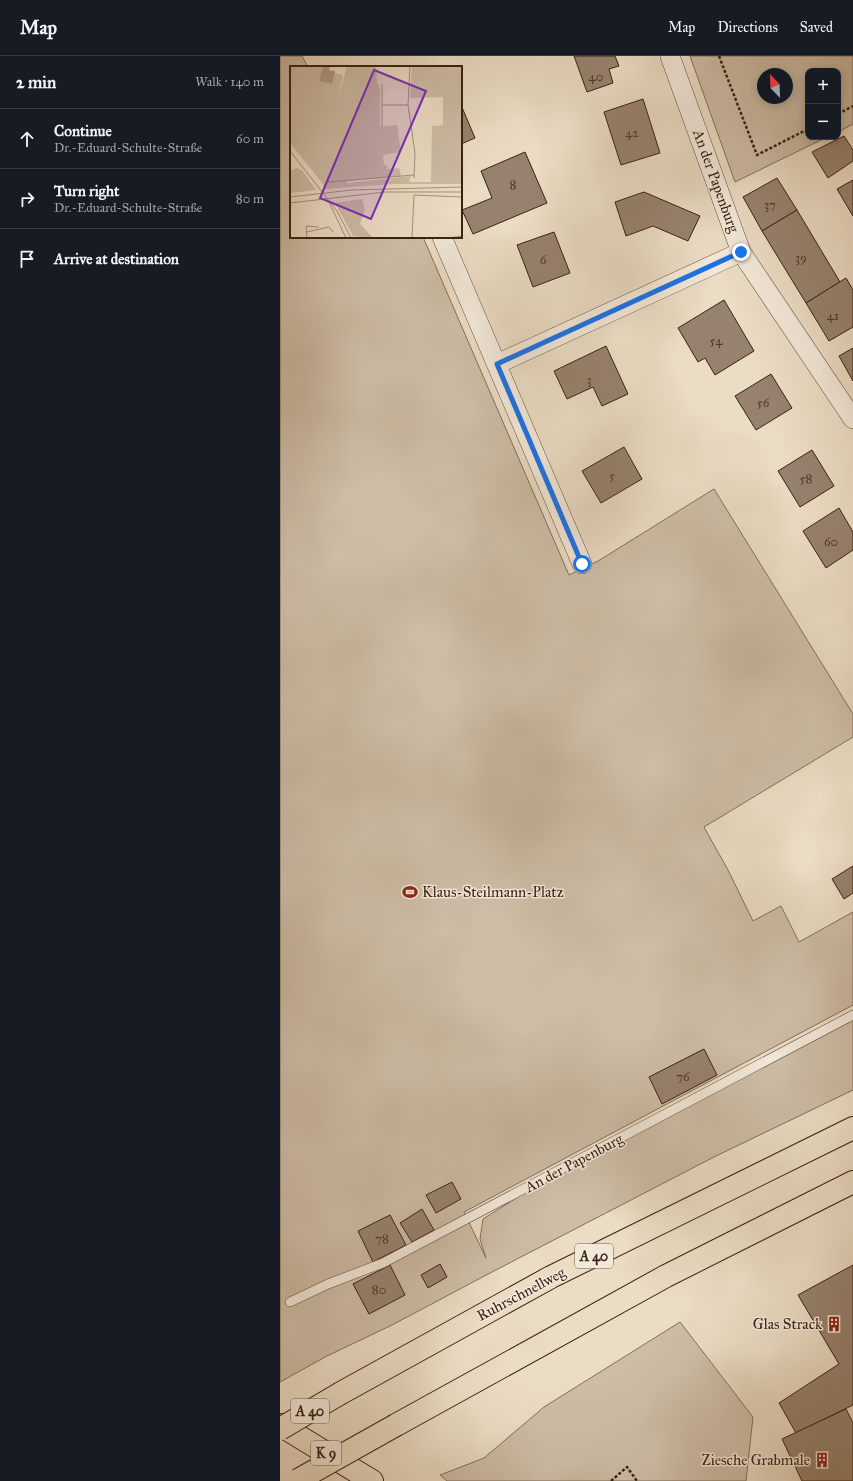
<!DOCTYPE html>
<html lang="en">
<head>
<meta charset="utf-8">
<style>
  body { margin:0; font-family:"IM FELL Great Primer",serif; background:#20242c; color:#f1f3f6 }
  .controls { position:absolute; right:12px; top:12px; display:grid; overflow:hidden; border-radius:8px; box-shadow:0 2px 10px #0003 }
  .controls button { width:36px; height:36px; display:grid; place-items:center; padding:0; border:0; border-bottom:1px solid #363941; background:#171b24; color:#f1f3f6; font:20px sans-serif }
  .compass { position:absolute; left:477px; top:12px; width:36px; height:36px; border-radius:50%; background:#171b24; box-shadow:0 2px 10px #0003; rotate:337deg }
  .stop { position:absolute; width:12px; height:12px; margin:-9px; border:3px solid #1a73e8; border-radius:50%; background:#fff }
  .stop.end { background:#1a73e8; border-color:#fff; box-shadow:0 1px 4px #0008 }
  .list { margin:0; padding:0; list-style:none }
  h2 { display:flex; justify-content:space-between; align-items:center; height:52px; margin:0; padding:0 16px; font-size:17px }
  h2 small { font-size:13px; font-weight:400; color:#9ea1a6 }
  .list li { display:grid; grid-template-columns:26px 1fr auto; gap:12px; align-items:center; box-sizing:border-box; height:60px; padding:0 16px; border-top:1px solid #363941 }
  .list b { display:block; font-size:15px; white-space:nowrap }
  .list p { margin:0; font-size:13px; white-space:nowrap; color:#9ea1a6 }
  .list em { font-size:13px; font-style:normal; color:#9ea1a6 }
  .icon { flex:none; width:22px; height:22px; fill:none; stroke:currentColor; stroke-width:2; stroke-linecap:round; stroke-linejoin:round }
  .map { position:relative; flex:none; width:573px; height:1425px; overflow:hidden }
  header { display:flex; align-items:center; gap:24px; box-sizing:border-box; height:56px; padding:0 20px; background:#171b24; border-bottom:1px solid #363941 }
  header strong { font-size:19px }
  nav { display:flex; gap:22px; margin-inline-start:auto; font-size:14px }
  main { display:flex }
  aside { flex:1; background:#171b24 }
  .map>svg:first-child { display:block }
  .green { fill:#cdbca6; stroke:#846e5c; fill-rule:evenodd }
  .building { fill:#97826f; stroke:#3c2013 }
  .lines { fill:none; stroke-linecap:round; stroke-linejoin:round }
  .service-casing { stroke:#684f3f; stroke-width:10 }
  .minor-casing { stroke:#684f3f; stroke-width:20 }
  .primary-casing { stroke:#3c2013; stroke-width:24 }
  .motorway-casing { stroke:#3c2013; stroke-width:24 }
  .path { stroke:#3c2013; stroke-width:2.5; stroke-dasharray:3 2; stroke-linecap:butt }
  .service { stroke:#f2e8d9; stroke-width:9 }
  .minor { stroke:#f2e8d9; stroke-width:19 }
  .primary { stroke:#ebdcc4; stroke-width:22 }
  .motorway { stroke:#ebdcc4; stroke-width:22 }
  .motorway-bridge-casing { stroke:#3c2013; stroke-width:24; stroke-linecap:butt }
  .motorway-bridge { stroke:#ebdcc4; stroke-width:22 }
  .route { stroke:#1a73e8; stroke-width:5 }
  .labels { text-anchor:middle; stroke-width:3; stroke-linejoin:round; paint-order:stroke }
  .number-label { font-size:13px; fill:#53382a }
  .shield { fill:#f2e8d9; stroke:#735c4e; stroke-width:1 }
  .shield-label { font-size:14px; font-weight:bold; fill:#3c2013 }
  .street-label { font-size:15px; fill:#3c2013; stroke:#f2e8d9 }
  .poi-label { font-size:15px; fill:#3c2013; stroke:#f2e8d9; text-anchor:end }
  .inset-road { fill:none; stroke:#a5917d; stroke-width:1 }
  .view { fill:#7b2cbf; fill-opacity:0.15; stroke:#7b2cbf; stroke-width:2 }
  .inset-edge { fill:none; stroke:#3c2013; stroke-width:2 }
</style>
</head>
<body>
<header>
<strong>Map</strong>
<nav><a>Map</a><a>Directions</a><a>Saved</a></nav>
</header>
<main>
<aside>
<h2>2 min<small>Walk · 140 m</small></h2>
<ul class="list">
<li><svg class="icon" aria-label="ahead" viewBox="0 0 24 24"><path d="M12 20V5M6 11l6-6 6 6"/></svg><div><b>Continue</b><p>Dr.-Eduard-Schulte-Straße</p></div><em>60 m</em></li>
<li><svg class="icon" aria-label="right" viewBox="0 0 24 24"><path d="M7 20v-9h11M14 6l5 5-5 5"/></svg><div><b>Turn right</b><p>Dr.-Eduard-Schulte-Straße</p></div><em>80 m</em></li>
<li><svg class="icon" aria-label="arrive" viewBox="0 0 24 24"><path d="M6 21V4h12l-3 4 3 4H6"/></svg><div><b>Arrive at destination</b></div></li>
</ul>
</aside>
<div class="map">
<svg width="573" height="1425" viewBox="0 0 573 1425">
  <rect width="100%" height="100%" fill="#ebdcc4"/>
  <filter id="stains"><feTurbulence type="fractalNoise" baseFrequency=".005" numOctaves="4"/><feColorMatrix values="0 0 0 0 .2 0 0 0 0 .09 0 0 0 0 .02 0 0 0 .5 -.17"/></filter>
  <radialGradient id="worn" r=".72"><stop offset=".6" stop-color="#630" stop-opacity="0"/><stop offset="1" stop-color="#630" stop-opacity=".3"/></radialGradient>
  <g class="green">
    <path d="M0,0H22L28,11H11V181H143L289,519L318,505L434,433L573,658V681L424,771L448,814L473,865L501,850L519,886L573,856V949L184,1156L206,1202L200,1183L203,1163L271,1120L573,962V1034L434,1101L212,1216L112,1269L47,1300L0,1326Z"/>
    <path d="M410,0H573V68L558,76V15H528V81H547L455,126ZM483,18H507V42H483Z"/>
    <path d="M400,1266L473,1361L466,1425H167L160,1419L204,1402L264,1351Z"/>
  </g>
  <g class="building">
    <path d="M294,0H335L339,10L329,13L333,27L307,36Z"/>
    <path d="M363,43L380,97L341,109L324,56Z"/>
    <path d="M181,49L195,82L181,88Z"/>
    <path d="M564,80L573,94V105L548,122L532,96Z"/>
    <path d="M245,96L267,147L193,178L182,154L212,142L201,115Z"/>
    <path d="M497,122L517,154L482,175L463,141Z"/>
    <path d="M573,124V160L557,133Z"/>
    <path d="M364,136L420,160L408,185L373,170L346,180L335,146Z"/>
    <path d="M517,154L560,226L526,247L482,175Z"/>
    <path d="M274,176L290,217L253,231L237,189Z"/>
    <path d="M566,222L573,234V271L549,285L526,247Z"/>
    <path d="M444,244L474,295L435,319L425,302L418,306L398,272Z"/>
    <path d="M326,290L348,338L322,350L313,331L287,343L274,315Z"/>
    <path d="M573,292V325L559,300Z"/>
    <path d="M491,318L512,352L476,374L455,340Z"/>
    <path d="M344,391L362,423L321,447L302,415Z"/>
    <path d="M532,394L554,430L520,451L498,415Z"/>
    <path d="M559,452L573,476V494L546,512L523,475Z"/>
    <path d="M573,810V837L564,843L552,823Z"/>
    <path d="M424,993L437,1019L382,1048L369,1021Z"/>
    <path d="M172,1126L181,1143L156,1157L146,1139Z"/>
    <path d="M142,1153L154,1174L132,1186L120,1167Z"/>
    <path d="M110,1159L126,1189L93,1206L78,1175Z"/>
    <path d="M160,1208L167,1221L148,1232L141,1219Z"/>
    <path d="M110,1209L125,1239L89,1258L73,1228Z"/>
    <path d="M573,1209V1349L516,1377L499,1347L559,1308L518,1239Z"/>
    <path d="M566,1353L573,1367V1425H522L502,1383Z"/>
  </g>
  <g class="lines">
    <g class="service-casing">
      <path id="service" d="M10,1246L48,1228L103,1207L573,959"/>
    </g>
    <g class="minor-casing">
      <g id="minor">
        <path d="M390,0L461,196L573,363"/>
        <path d="M162,181L302,508"/>
        <path d="M217,308L461,196"/>
      </g>
    </g>
    <g class="primary-casing">
      <path id="primary" d="M0,1369L92,1425"/>
    </g>
    <g class="motorway-casing">
      <g id="motorway">
        <path d="M61,1337L271,1221L573,1072"/>
        <path d="M116,1369L386,1220L573,1126"/>
      </g>
    </g>
    <g class="path">
      <path d="M439,0L477,99L528,73"/>
      <path d="M558,58L573,50"/>
      <path d="M331,1425L347,1411L357,1425"/>
    </g>
    <use href="#service" class="service"/>
    <use href="#minor" class="minor"/>
    <use href="#primary" class="primary"/>
    <use href="#motorway" class="motorway"/>
    <g class="motorway-bridge-casing">
      <g id="motorway-bridge">
        <path d="M0,1373L61,1337"/>
        <path d="M18,1424L116,1369"/>
      </g>
    </g>
    <use href="#motorway-bridge" class="motorway-bridge"/>
  </g>
  <g class="lines">
    <path class="route" d="M302,508L217,308L461,196"/>
  </g>
  <defs>
    <g id="stadium-bare" transform="scale(1.2)"><path d="M0-5a6.5 5 0 1 0 0 10a6.5 5 0 1 0 0-10ZM-3.5-1.8h7v3.6h-7Z" fill="#8f2418" stroke="#f2e8d9" stroke-width="2.5" paint-order="stroke"/></g>
    <g id="building-bare" transform="scale(1.2)"><path d="M-4-6H4V6H1V3H-1V6H-4ZM-2.5-4.3h1.7v1.8h-1.7ZM.8-4.3h1.7v1.8H.8ZM-2.5-1h1.7V.8h-1.7ZM.8-1h1.7V.8H.8Z" fill="#8f2418" stroke="#f2e8d9" stroke-width="2.5" paint-order="stroke"/></g>
  </defs>
  <g fill-rule="evenodd">
    <use href="#stadium-bare" x="130" y="836"/>
    <use href="#building-bare" x="554" y="1268"/>
    <use href="#building-bare" x="542" y="1404"/>
  </g>
  <g class="labels">
    <g class="number-label">
      <text x="316" y="25">40</text>
      <text x="352" y="81">42</text>
      <text x="233" y="133">8</text>
      <text x="490" y="153">37</text>
      <text x="521" y="206">39</text>
      <text x="263" y="208">6</text>
      <text x="553" y="264">41</text>
      <text x="436" y="289">54</text>
      <text x="309" y="328">3</text>
      <text x="483" y="351">56</text>
      <text x="332" y="424">5</text>
      <text x="526" y="427">58</text>
      <text x="551" y="490">60</text>
      <text x="403" y="1025">76</text>
      <text x="102" y="1187">78</text>
      <text x="99" y="1238">80</text>
    </g>
    <g class="shield">
      <rect x="295" y="1188" width="38" height="24" rx="3"/>
      <rect x="11" y="1343" width="38" height="24" rx="3"/>
      <rect x="31" y="1385" width="30" height="24" rx="3"/>
    </g>
    <g class="shield-label">
      <text x="314" y="1205">A 40</text>
      <text x="30" y="1360">A 40</text>
      <text x="46" y="1402">K 9</text>
    </g>
    <g class="street-label">
      <text transform="translate(436 125) rotate(70)" y="5">An der Papenburg</text>
      <text transform="translate(294 1107) rotate(-28)" y="5">An der Papenburg</text>
      <text transform="translate(241 1238) rotate(-28)" y="5">Ruhrschnellweg</text>
    </g>
    <g class="poi-label">
      <text x="142" y="841" text-anchor="start">Klaus-Steilmann-Platz</text>
      <text x="542" y="1273">Glas Strack</text>
      <text x="530" y="1409">Ziesche Grabmale</text>
    </g>
  </g>
  <g transform="translate(10 10)">
    <rect width="172" height="172" fill="#ebdcc4"/>
    <path d="M0,0H33L30,15L41,18L44,7L53,9L48,32L57,0H86L87,17L90,22V61L107,59L111,86L93,89L94,99H97V103L109,102L111,110L57,115V117L121,110L119,116H141L142,60L153,59V31L120,32L122,0H172V118H105L34,123L33,118L0,77ZM7,102L12,104L26,124L0,127V105ZM72,133L75,144L70,158L83,172L63,170L45,137Z" fill="#cdbca6"/>
    <path d="M33,0H40L39,4L45,5L42,18L29,15Z" fill="#b09c88"/>
    <path class="inset-road" d="M120,0L118,39L125,87L124,112M92,18V61M92,39H118M0,85L47,145L61,172M38,116L124,109M0,131L62,124L172,121M39,136L56,172M0,137L95,126H172M17,166L39,161L43,166M17,172L16,160L29,161M122,172L124,129L172,131M159,172L172,170"/>
    <path class="view" d="M84,4L136,25L81,153L30,132Z"/>
    <rect width="172" height="172" class="inset-edge"/>
  </g>
  <rect width="100%" height="100%" filter="url(#stains)"/>
  <rect width="100%" height="100%" fill="url(#worn)"/>
</svg>
<div class="controls">
<button>+</button>
<button>−</button>
</div>
<svg class="compass" viewBox="-18 -18 36 36"><path d="M0-13l5 13h-10z" fill="#e53935"/><path d="M0 13l5-13h-10z" fill="#9ea1a6"/></svg>
<div class="stop" style="left:302px;top:508px"></div>
<div class="stop end" style="left:461px;top:196px"></div>
</div>
</main>
</body>
</html>
